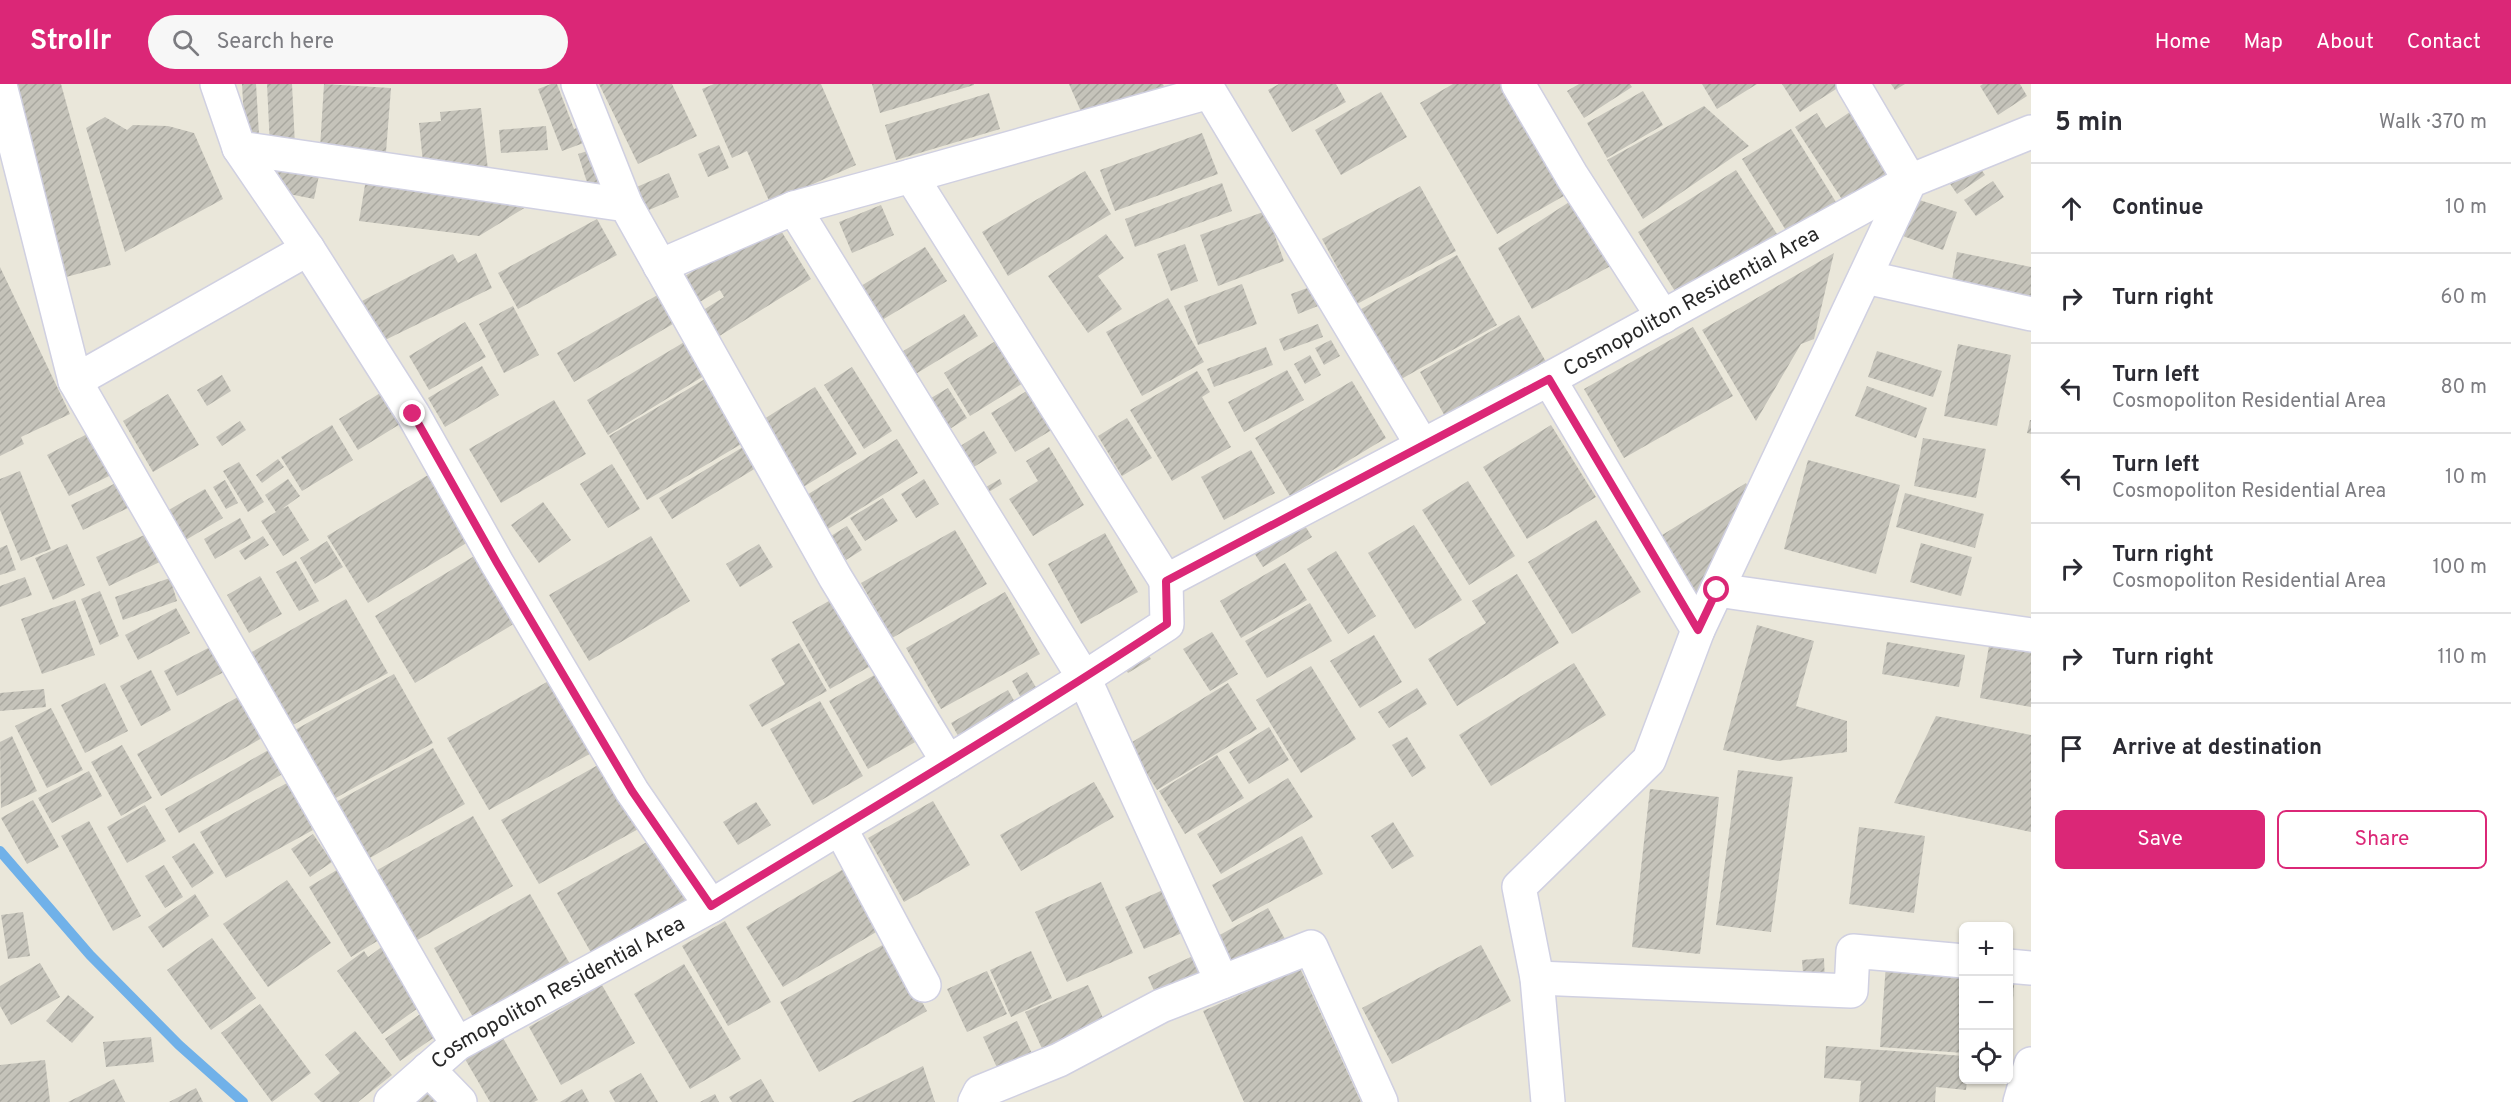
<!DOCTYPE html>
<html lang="en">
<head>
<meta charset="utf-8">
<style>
  body { margin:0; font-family:Overpass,sans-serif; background:#f7f7f7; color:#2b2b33 }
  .controls { position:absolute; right:18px; bottom:18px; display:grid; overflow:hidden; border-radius:9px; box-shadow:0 2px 4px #0004 }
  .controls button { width:54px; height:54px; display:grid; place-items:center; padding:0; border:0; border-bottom:2px solid #e1e1e2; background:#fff; color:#2b2b33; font:30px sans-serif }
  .stop { position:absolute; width:18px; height:18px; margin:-14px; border:4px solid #db2777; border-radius:50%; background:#fff }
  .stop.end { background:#db2777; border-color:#fff; box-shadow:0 2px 6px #0008 }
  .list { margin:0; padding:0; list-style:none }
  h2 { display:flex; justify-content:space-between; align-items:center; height:78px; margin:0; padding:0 24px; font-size:26px }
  h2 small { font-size:20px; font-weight:400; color:#7c7c81 }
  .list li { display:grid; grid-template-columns:39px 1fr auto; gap:18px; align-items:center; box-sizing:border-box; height:90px; padding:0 24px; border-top:2px solid #e1e1e2 }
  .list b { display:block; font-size:22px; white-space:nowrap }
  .list p { margin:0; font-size:20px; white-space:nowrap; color:#7c7c81 }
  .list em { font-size:20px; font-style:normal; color:#7c7c81 }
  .actions { display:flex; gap:12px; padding:18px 24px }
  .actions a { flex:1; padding:14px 0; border:2px solid #db2777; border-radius:9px; text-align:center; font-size:21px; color:#db2777 }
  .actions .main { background:#db2777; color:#fff }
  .icon { flex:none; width:33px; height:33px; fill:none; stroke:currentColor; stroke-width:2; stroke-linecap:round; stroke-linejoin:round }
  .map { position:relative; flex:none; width:2031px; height:1018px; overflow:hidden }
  header { display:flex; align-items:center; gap:36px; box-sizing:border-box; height:84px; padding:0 30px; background:#db2777; color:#fff }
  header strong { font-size:28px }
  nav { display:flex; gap:33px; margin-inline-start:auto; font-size:21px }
  .search { width:420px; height:54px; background:#f7f7f7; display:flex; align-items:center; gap:15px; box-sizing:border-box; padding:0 21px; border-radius:33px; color:#7c7c81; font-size:22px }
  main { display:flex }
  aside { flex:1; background:#fff }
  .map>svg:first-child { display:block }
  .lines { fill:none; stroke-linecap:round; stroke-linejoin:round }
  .stream { stroke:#70b1e9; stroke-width:10 }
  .building { fill:url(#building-hatch) }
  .street-casing { stroke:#d0d0e1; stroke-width:36 }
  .street { stroke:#fff; stroke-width:33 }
  .route { stroke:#db2777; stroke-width:8 }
  .labels { text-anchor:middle; stroke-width:4.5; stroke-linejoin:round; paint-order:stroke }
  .street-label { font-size:21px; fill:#282828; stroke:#fff }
</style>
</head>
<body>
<header>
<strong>Strollr</strong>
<div class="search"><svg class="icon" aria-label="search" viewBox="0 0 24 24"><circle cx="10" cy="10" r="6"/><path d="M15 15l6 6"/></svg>Search here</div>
<nav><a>Home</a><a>Map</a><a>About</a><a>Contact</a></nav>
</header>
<main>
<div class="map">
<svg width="2031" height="1018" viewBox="0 0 2031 1018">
  <defs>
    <pattern id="building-hatch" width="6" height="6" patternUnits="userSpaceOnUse" patternTransform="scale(1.5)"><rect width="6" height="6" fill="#c5c3ba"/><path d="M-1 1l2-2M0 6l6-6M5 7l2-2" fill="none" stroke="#a9a8a0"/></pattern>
  </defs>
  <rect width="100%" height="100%" fill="#eae7da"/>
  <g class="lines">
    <path class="stream" d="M0,767L90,871L179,961L243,1018"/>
  </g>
  <g class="building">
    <path d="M13,0H61L111,181L66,193Z"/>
    <path d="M242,0H256L259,51L245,52Z"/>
    <path d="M267,0H292L295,62L270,63Z"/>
    <path d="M324,0L391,4L386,68L320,64Z"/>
    <path d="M551,0H557L574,45L591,38L597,54L562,67L538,5Z"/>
    <path d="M599,0H672L697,52L638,80Z"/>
    <path d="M714,0H821L856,81L770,119L747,67L732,74L702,5Z"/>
    <path d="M872,0H974V1L880,29Z"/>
    <path d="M1069,0H1163L1165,5L1083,32Z"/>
    <path d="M1279,0H1336L1346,18L1292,48L1268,6Z"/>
    <path d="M1453,0H1505L1569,109L1497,150L1420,19Z"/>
    <path d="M1579,0H1630L1632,3L1584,34L1567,7Z"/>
    <path d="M1702,0H1757L1717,25Z"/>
    <path d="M1782,0H1844L1800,28Z"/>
    <path d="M1891,0H1905L1895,6Z"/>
    <path d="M1983,0H2020L2027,12L1998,31L1980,2Z"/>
    <path d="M1643,7L1663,41L1607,74L1587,39Z"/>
    <path d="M1381,8L1407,53L1341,91L1315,46Z"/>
    <path d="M989,9L1000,45L896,76L885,41Z"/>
    <path d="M1704,22L1749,62L1643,135L1607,76Z"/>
    <path d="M481,24L488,86L424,89L419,39L441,37L440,28Z"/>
    <path d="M1853,26L1895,92L1847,123L1795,43L1817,29L1826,44Z"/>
    <path d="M105,33L127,46L133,41L168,42L194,49L223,115L125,168L86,44Z"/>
    <path d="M546,42L548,66L501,69L499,46Z"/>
    <path d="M1791,45L1839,123L1790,153L1742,75Z"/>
    <path d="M1202,49L1218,90L1115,127L1100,86Z"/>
    <path d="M719,61L729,84L708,93L698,70Z"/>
    <path d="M597,64L612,111L593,117L578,70Z"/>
    <path d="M280,75L321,82L314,115L274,107Z"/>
    <path d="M1974,75L1985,91L1957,110L1946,94Z"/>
    <path d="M1736,86L1777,150L1678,212L1638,148Z"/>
    <path d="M1085,87L1111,130L1008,192L982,148Z"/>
    <path d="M669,89L679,113L642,129L632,105Z"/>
    <path d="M366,95L539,115L479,152L359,137Z"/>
    <path d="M1993,97L2004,113L1976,132L1964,116Z"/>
    <path d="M1222,99L1232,127L1135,163L1125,135Z"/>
    <path d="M1420,102L1456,167L1357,220L1322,155Z"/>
    <path d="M1577,113L1616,179L1532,225L1498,164Z"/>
    <path d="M1910,113L1957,128L1943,166L1897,150Z"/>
    <path d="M881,121L894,151L852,169L839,138Z"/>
    <path d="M1266,127L1284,177L1218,202L1200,151Z"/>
    <path d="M597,135L617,171L518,225L498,189Z"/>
    <path d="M775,137L811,195L713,256L697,230L724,213L720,206L693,222L677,197Z"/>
    <path d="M1106,150L1124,174L1098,192L1122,225L1088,249L1048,192Z"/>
    <path d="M1185,160L1198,197L1171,207L1157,170Z"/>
    <path d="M925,163L947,197L877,239L856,205Z"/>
    <path d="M1957,168L2031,183V223L1950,207Z"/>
    <path d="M476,169L492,204L383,257L362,217L453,170L458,179Z"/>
    <path d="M1834,169L1814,255L1801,260L1756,337L1702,246Z"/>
    <path d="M1457,171L1497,241L1396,298L1356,228Z"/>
    <path d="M0,183L70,330L21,353L24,360L0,372Z"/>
    <path d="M1242,200L1257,240L1198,261L1184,222Z"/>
    <path d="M1310,203L1318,222L1298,230L1291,210Z"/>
    <path d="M661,209L678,237L574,298L557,269Z"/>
    <path d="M1168,214L1204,278L1142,312L1106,248Z"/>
    <path d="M513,222L539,271L504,289L479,240Z"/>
    <path d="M964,230L978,252L914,291L900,269Z"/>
    <path d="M1519,231L1549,283L1450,341L1420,288Z"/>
    <path d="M465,238L486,273L429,306L409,272Z"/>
    <path d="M1318,240L1323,253L1284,267L1279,255Z"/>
    <path d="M1693,243L1733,312L1624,374L1584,305Z"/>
    <path d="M1002,253L1028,296L970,332L944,289Z"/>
    <path d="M1331,256L1340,272L1324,281L1315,264Z"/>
    <path d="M686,257L707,290L608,351L587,316Z"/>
    <path d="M1958,260L2011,271L1997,342L1944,332Z"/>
    <path d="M1266,263L1273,281L1214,303L1207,285Z"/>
    <path d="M1877,267L1942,287L1933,313L1868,293Z"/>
    <path d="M1310,271L1321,291L1305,300L1294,280Z"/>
    <path d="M482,282L499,311L445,343L428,314Z"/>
    <path d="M852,283L892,347L864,365L824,301Z"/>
    <path d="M1287,286L1304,316L1244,348L1228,318Z"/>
    <path d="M1197,287L1210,308L1202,313L1231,363L1172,397L1130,326Z"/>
    <path d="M222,291L231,307L207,322L197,306Z"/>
    <path d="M705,295L743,359L647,416L609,352Z"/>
    <path d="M1352,297L1386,354L1290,412L1255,354Z"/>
    <path d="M1867,302L1927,324L1916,354L1855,332Z"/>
    <path d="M815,303L857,370L800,405L759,338Z"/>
    <path d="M948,304L967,334L945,348L926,317Z"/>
    <path d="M1030,305L1055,344L1015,368L991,329Z"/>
    <path d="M385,306L405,337L358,366L339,335Z"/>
    <path d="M168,310L199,361L153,388L123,337Z"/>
    <path d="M554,316L586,370L501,419L469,365Z"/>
    <path d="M1127,334L1152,374L1122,392L1098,352Z"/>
    <path d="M2030,336H2031V350L2027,349Z"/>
    <path d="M240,337L246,346L222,362L216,353Z"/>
    <path d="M332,341L353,376L302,407L281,373Z"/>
    <path d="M1551,341L1596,413L1527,455L1483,383Z"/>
    <path d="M984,347L997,369L967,387L954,366Z"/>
    <path d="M91,348L113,390L69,412L47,371Z"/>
    <path d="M1923,354L1986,365L1976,414L1914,402Z"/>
    <path d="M897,355L918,389L823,448L802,414Z"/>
    <path d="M743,363L756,384L672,435L659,414Z"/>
    <path d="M1049,363L1084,421L1033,452L1009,415L1038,397L1026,377Z"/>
    <path d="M1251,366L1275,409L1224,436L1201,393Z"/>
    <path d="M278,375L284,383L262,399L256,391Z"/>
    <path d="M1808,376L1900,401L1876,490L1784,465Z"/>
    <path d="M239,378L264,418L248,428L223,387Z"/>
    <path d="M612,380L640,425L608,444L580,400Z"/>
    <path d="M20,387L51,465L21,477L0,426V395Z"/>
    <path d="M433,388L473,455L368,519L327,452Z"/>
    <path d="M288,395L300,412L282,425L288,422L309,456L283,472L261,437L276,428L265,411Z"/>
    <path d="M924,395L939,420L916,434L901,410Z"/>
    <path d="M1000,395L1002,400L982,412L979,407Z"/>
    <path d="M122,396L134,421L83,446L71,421Z"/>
    <path d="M225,396L238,419L226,425L213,403Z"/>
    <path d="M1468,397L1515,472L1469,501L1422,426Z"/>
    <path d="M1746,399L1752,410L1698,516L1659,453Z"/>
    <path d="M205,405L223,434L184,457L167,427Z"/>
    <path d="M1905,409L1984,430L1975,464L1896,443Z"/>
    <path d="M883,414L898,437L865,457L850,434Z"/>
    <path d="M543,418L571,456L539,479L511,441Z"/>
    <path d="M1297,429L1312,453L1263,483L1248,459Z"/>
    <path d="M240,434L251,454L215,475L204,455Z"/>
    <path d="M1596,436L1641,508L1572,550L1528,478Z"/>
    <path d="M1414,441L1462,516L1415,545L1368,469Z"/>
    <path d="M847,442L862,466L846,476L831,452Z"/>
    <path d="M955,446L987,500L892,554L861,499Z"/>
    <path d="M151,448L164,476L109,502L96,473Z"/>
    <path d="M1105,449L1138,508L1081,540L1048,480Z"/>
    <path d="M263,452L269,461L245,476L239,467Z"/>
    <path d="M651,452L690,517L589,577L549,511Z"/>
    <path d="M327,457L343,483L315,500L300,474Z"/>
    <path d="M1921,459L1972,473L1961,512L1910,498Z"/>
    <path d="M67,460L85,501L53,516L35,474Z"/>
    <path d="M759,460L773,483L740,503L726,480Z"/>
    <path d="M7,461L16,486L0,491V464Z"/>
    <path d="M1336,467L1376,532L1348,550L1307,485Z"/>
    <path d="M481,468L522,535L415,599L375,532Z"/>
    <path d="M296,477L319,517L299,527L276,488Z"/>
    <path d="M1285,479L1307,516L1241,554L1220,517Z"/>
    <path d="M1517,490L1559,559L1457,622L1428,575L1486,539L1472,517Z"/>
    <path d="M260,492L282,530L249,549L227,511Z"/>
    <path d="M25,493L32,511L0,523V502Z"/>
    <path d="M170,494L177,517L123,536L115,513Z"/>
    <path d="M100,507L119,552L100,561L81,515Z"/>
    <path d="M1005,508L1040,570L941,625L906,564Z"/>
    <path d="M836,513L874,580L830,605L792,538Z"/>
    <path d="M346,515L388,589L291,642L250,569Z"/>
    <path d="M75,516L95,571L42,590L21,535Z"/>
    <path d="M1310,519L1332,557L1267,594L1245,557Z"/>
    <path d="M176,524L190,549L138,576L125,551Z"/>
    <path d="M1757,541L1814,557L1796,622L1847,637V668L1778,677L1723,666Z"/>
    <path d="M1212,548L1238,590L1210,607L1183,565Z"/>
    <path d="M1991,550L2031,557V623L1980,614Z"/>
    <path d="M1374,551L1402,598L1360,624L1330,577Z"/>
    <path d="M1887,558L1965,571L1959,603L1882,590Z"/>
    <path d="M799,559L827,607L762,643L749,621L785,600L771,575Z"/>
    <path d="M214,561L228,586L177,612L164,587Z"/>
    <path d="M1142,561L1151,575L1128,589L1119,575Z"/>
    <path d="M1574,579L1606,631L1491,702L1459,651Z"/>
    <path d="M1311,582L1356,655L1301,689L1256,616Z"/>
    <path d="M151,586L171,626L141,642L120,602Z"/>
    <path d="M1027,588L1041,612L1025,621L1012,597Z"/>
    <path d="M878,589L917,657L868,685L829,617Z"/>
    <path d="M394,590L433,659L334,715L295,646Z"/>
    <path d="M554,594L595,667L489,726L447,654Z"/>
    <path d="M105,599L128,647L85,669L61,621Z"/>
    <path d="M1228,599L1257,645L1157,706L1129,660Z"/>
    <path d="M1417,604L1427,620L1389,644L1378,628Z"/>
    <path d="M44,605L46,623L0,627V609Z"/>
    <path d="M1008,606L1020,627L962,659L951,639Z"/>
    <path d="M238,613L262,654L161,712L137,670Z"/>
    <path d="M820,617L863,692L813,721L770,645Z"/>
    <path d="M51,624L83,686L47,704L15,642Z"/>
    <path d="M1936,632L2031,651V748L1894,719Z"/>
    <path d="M1269,643L1289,676L1249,700L1229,668Z"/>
    <path d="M12,652L37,707L1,724L0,658Z"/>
    <path d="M1407,653L1426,684L1412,693L1392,661Z"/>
    <path d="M122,661L152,714L121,732L91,678Z"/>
    <path d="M272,664L286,688L179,749L165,725Z"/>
    <path d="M433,664L465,720L368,775L336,718Z"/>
    <path d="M1217,671L1244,714L1185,750L1159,707Z"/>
    <path d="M605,677L642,743L539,800L501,736Z"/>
    <path d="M1738,686L1793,693L1771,848L1716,841Z"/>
    <path d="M89,687L102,712L52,739L38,714Z"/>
    <path d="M1288,694L1313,733L1221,790L1197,750Z"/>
    <path d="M1094,698L1114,733L1021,787L1000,751Z"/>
    <path d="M287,699L313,746L226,794L200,748Z"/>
    <path d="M1650,705L1719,713L1700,870L1632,863Z"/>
    <path d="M33,716L59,763L27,780L1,734Z"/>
    <path d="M933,717L970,781L904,818L868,754Z"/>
    <path d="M756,718L771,741L738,761L723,738Z"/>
    <path d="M145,721L166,757L127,779L107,743Z"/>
    <path d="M473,732L513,802L412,859L372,789Z"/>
    <path d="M89,737L141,832L113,847L61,752Z"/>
    <path d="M1393,738L1414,772L1392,785L1371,752Z"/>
    <path d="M1859,743L1925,752L1914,829L1849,820Z"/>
    <path d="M313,750L332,778L310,793L291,765Z"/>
    <path d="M661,750L700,820L597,879L557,809Z"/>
    <path d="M1302,752L1323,790L1232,838L1212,801Z"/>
    <path d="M194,759L214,789L192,804L172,773Z"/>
    <path d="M164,781L183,813L165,824L145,792Z"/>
    <path d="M847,783L883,844L783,903L746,843Z"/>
    <path d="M340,784L384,853L351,873L309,803Z"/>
    <path d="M287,796L331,859L268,903L223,840Z"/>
    <path d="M1101,798L1133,869L1067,898L1035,828Z"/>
    <path d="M1163,806L1182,849L1144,865L1125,823Z"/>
    <path d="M195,810L209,832L163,864L148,843Z"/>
    <path d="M530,810L574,887L478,942L434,864Z"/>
    <path d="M1268,824L1285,855L1235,883L1218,852Z"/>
    <path d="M23,828L30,872L8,875L1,831Z"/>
    <path d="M725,837L771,918L728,942L682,862Z"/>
    <path d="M212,854L256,914L211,946L167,886Z"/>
    <path d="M888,858L927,927L819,988L780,918Z"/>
    <path d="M1481,861L1511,917L1392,980L1362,924Z"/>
    <path d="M383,862L425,919L382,950L337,887L364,867L368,873Z"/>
    <path d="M1031,867L1052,914L1011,933L990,886Z"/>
    <path d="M1195,871L1207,897L1159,918L1148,893Z"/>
    <path d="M1824,874L1825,901L1804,902L1802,876Z"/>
    <path d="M40,879L60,913L11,941L0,922V902Z"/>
    <path d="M684,880L741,975L690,1005L634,910Z"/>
    <path d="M1886,880L1964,885V969L1880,963Z"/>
    <path d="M1300,884L1361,1018H1244L1203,927Z"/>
    <path d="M987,887L1007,930L967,948L947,905Z"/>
    <path d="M2008,888L2015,889L2010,958H2008Z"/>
    <path d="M602,901L635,959L561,1001L529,943Z"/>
    <path d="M1088,901L1108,945L1046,973L1025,928Z"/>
    <path d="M68,911L94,933L72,959L46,937Z"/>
    <path d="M260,920L311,989L272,1018L221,949Z"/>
    <path d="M423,928L439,950L400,977L385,955Z"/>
    <path d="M1017,937L1034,974L1000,990L983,953Z"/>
    <path d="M355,947L392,991L358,1018H321L314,1010L340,989L325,971Z"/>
    <path d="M151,953L154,978L106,983L103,958Z"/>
    <path d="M503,954L538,1016L534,1018H490L465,975Z"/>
    <path d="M1826,962L1964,972V996H1967L1966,1006L1936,1003L1935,1018H1859L1861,997L1824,994Z"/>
    <path d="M45,976L50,1018H0V981Z"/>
    <path d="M923,982L935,1018H851Z"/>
    <path d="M641,989L658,1018H615L609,1007Z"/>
    <path d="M433,994L448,1018H404Z"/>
    <path d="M114,995L125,1018H68Z"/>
    <path d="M761,995L774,1018H732L729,1013Z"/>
    <path d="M196,1004L203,1018H169Z"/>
    <path d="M582,1005L589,1018H560Z"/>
    <path d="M715,1010L719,1018H700Z"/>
  </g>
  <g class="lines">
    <g class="street-casing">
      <g id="street">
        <path d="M217,0L239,64L626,121L835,493L948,678"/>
        <path d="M578,0L626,121"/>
        <path d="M1205,0L1422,361"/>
        <path d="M1518,0L1572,92L1663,233"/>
        <path d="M0,1L75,297L308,165L413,330L497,479L632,707L711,822"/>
        <path d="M239,64L308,165"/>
        <path d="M794,124L911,92"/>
        <path d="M660,182L794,124L1084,594L1222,898"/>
        <path d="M1865,193L2031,230"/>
        <path d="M1549,295L1698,546"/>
        <path d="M75,297L457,960"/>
        <path d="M1166,497L911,92L1209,8"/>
        <path d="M1717,506L2031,551"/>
        <path d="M840,744L924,901"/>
        <path d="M2008,882L2031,884"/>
        <path d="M1537,894L1851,907L1853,867L1964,877"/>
        <path d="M428,985L460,1018"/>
        <path id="s1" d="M391,1018L457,960L711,822L948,678L1084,594L1167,540L1166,497L1549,295L1910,97L1853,0"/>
        <path d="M975,1018L980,1008L1059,976L1161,922L1311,863L1381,1018"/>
        <path d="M1548,1018L1537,894L1519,803L1649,676L1698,546L1910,97L2031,48"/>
        <path d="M2020,1018L2031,980"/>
      </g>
    </g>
    <use href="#street" class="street"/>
  </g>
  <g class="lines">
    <path class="route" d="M413,330L497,479L632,707L711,822C864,729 1018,638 1167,540L1166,497L1549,295L1698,546L1717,506"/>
  </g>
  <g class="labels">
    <g class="street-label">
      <text dy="7" stroke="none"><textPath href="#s1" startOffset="1551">Cosmopoliton Residential Area</textPath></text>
      <text dy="7" stroke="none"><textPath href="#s1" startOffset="201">Cosmopoliton Residential Area</textPath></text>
    </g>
  </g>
</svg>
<div class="controls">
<button>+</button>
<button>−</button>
<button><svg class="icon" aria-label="locate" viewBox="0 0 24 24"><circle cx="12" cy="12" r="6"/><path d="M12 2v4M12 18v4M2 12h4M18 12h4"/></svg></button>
</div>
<div class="stop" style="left:1717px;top:506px"></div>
<div class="stop end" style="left:413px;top:330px"></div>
</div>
<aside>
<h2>5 min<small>Walk · 370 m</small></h2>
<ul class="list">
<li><svg class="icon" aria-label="ahead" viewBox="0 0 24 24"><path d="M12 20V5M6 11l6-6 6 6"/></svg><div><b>Continue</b></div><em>10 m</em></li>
<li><svg class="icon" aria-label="right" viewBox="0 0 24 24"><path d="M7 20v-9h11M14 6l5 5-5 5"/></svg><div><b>Turn right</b></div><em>60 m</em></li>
<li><svg class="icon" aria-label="left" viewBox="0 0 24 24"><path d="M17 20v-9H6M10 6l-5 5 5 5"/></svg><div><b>Turn left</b><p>Cosmopoliton Residential Area</p></div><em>80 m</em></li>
<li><svg class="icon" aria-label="left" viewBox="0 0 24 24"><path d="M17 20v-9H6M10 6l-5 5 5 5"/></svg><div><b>Turn left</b><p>Cosmopoliton Residential Area</p></div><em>10 m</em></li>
<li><svg class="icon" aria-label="right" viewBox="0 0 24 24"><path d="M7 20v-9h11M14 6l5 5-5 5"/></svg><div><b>Turn right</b><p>Cosmopoliton Residential Area</p></div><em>100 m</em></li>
<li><svg class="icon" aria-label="right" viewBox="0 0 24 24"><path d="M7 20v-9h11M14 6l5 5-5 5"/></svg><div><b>Turn right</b></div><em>110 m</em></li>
<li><svg class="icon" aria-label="arrive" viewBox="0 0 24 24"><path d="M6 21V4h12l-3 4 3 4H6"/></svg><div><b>Arrive at destination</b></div></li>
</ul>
<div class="actions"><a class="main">Save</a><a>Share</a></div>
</aside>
</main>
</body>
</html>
